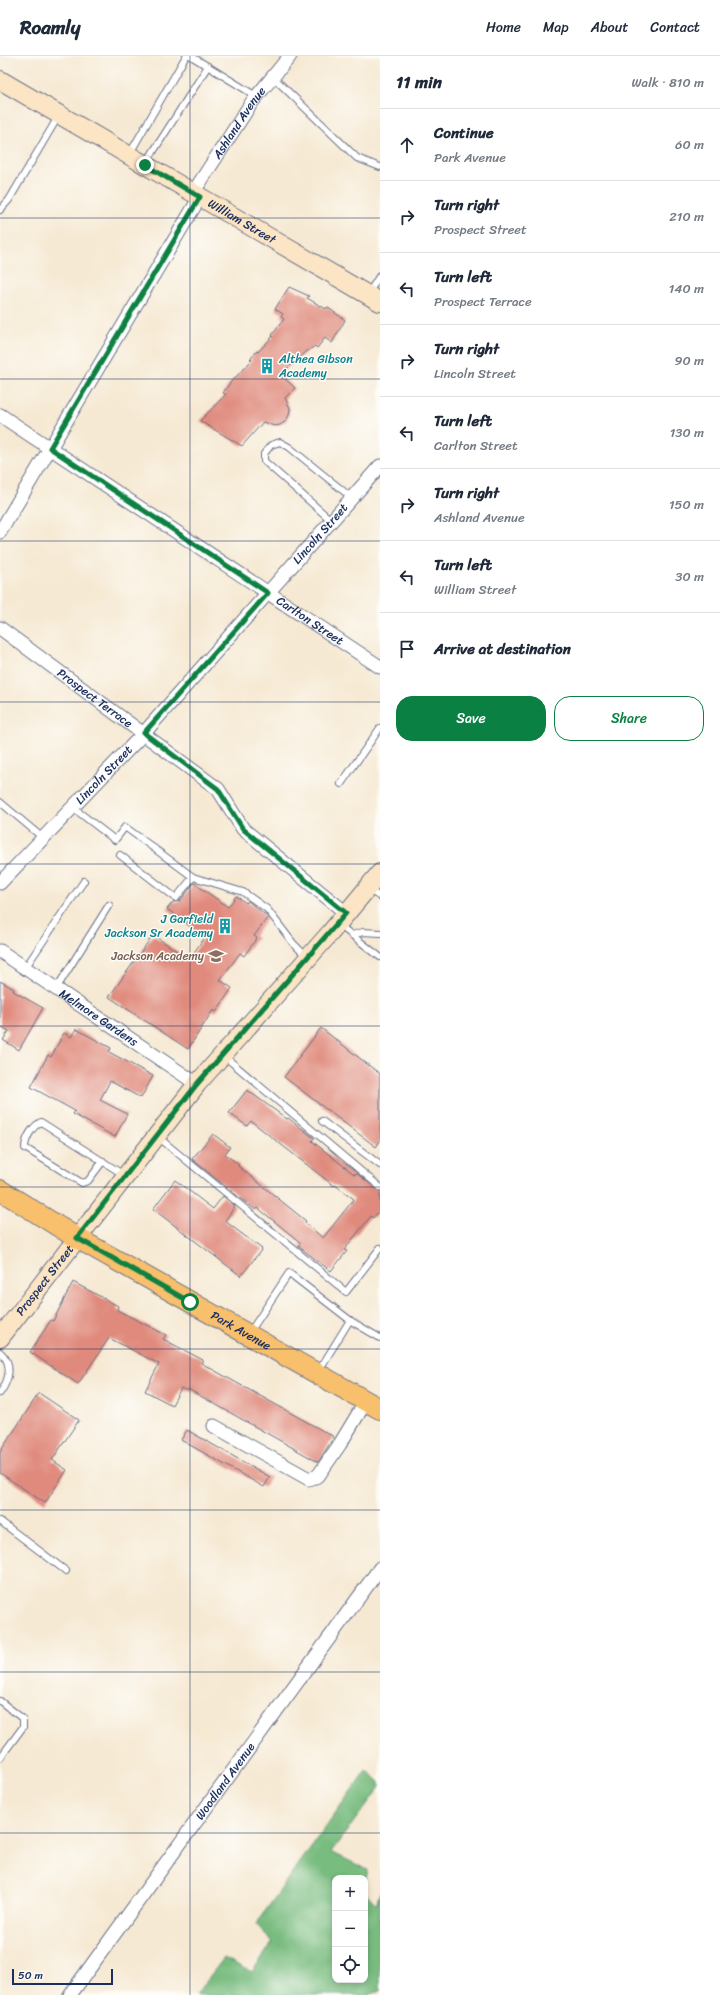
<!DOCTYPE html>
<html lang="en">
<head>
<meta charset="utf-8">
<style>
  body { margin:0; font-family:Sriracha,sans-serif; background:#f2f2f3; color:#1f2937 }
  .controls { position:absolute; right:12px; bottom:12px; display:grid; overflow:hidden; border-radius:8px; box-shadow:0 2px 6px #0003 }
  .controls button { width:36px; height:36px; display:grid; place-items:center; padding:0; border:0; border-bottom:1px solid #e0e1e3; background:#fff; color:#1f2937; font:20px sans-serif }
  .scale { position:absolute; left:12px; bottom:10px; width:101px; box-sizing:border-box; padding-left:4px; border:2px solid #1b2f5e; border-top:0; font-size:11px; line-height:14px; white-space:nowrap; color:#1b2f5e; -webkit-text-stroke:3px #fdfcf7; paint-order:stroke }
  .stop { position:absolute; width:12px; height:12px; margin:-9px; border:3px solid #0b8043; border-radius:50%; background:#fff }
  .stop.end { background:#0b8043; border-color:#fff; box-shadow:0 1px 4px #0008 }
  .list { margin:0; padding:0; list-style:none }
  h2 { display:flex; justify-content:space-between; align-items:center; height:52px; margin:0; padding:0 16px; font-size:17px }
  h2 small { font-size:13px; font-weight:400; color:#747a83 }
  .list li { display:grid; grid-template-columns:26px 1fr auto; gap:12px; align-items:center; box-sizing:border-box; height:72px; padding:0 16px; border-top:1px solid #e0e1e3 }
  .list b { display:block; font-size:15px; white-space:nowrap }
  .list p { margin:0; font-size:13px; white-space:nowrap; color:#747a83 }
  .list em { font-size:13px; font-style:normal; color:#747a83 }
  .actions { display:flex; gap:8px; padding:12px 16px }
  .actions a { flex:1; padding:9px 0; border:1px solid #0b8043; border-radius:16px; text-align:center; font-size:14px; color:#0b8043 }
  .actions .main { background:#0b8043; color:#fff }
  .icon { flex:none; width:22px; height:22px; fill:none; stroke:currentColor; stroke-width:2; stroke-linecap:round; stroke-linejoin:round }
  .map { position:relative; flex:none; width:380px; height:1939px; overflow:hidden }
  header { display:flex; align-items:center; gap:24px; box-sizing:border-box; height:56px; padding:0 20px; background:#fff; border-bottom:1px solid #e0e1e3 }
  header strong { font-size:19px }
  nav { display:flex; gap:22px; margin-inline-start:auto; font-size:14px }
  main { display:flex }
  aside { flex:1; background:#fff }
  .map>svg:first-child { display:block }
  .forest { fill:#78bc7f; stroke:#4a766e }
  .building { fill:#e08a7d }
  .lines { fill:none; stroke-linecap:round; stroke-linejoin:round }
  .lane-casing { stroke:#687087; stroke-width:8 }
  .street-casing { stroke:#687087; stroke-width:15 }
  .secondary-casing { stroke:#687087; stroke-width:20 }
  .primary-casing { stroke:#687087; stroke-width:22 }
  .lane { stroke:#fff; stroke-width:6 }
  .street { stroke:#fff; stroke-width:13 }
  .secondary { stroke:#fce5c4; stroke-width:18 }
  .primary { stroke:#f8bf6c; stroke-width:20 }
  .route { stroke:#0b8043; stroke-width:5 }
  .grid { fill:none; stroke:#1b2f5e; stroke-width:1; stroke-opacity:0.55 }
  .labels { text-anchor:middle; stroke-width:3; stroke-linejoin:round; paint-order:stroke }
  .street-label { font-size:12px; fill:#1b2f5e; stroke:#fdfcf7 }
  .culture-label { font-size:12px; fill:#0d838f; stroke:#fdfcf7; text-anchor:start }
  .education-label { font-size:12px; fill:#785e54; stroke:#fdfcf7; text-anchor:end }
</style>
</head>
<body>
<header>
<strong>Roamly</strong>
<nav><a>Home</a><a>Map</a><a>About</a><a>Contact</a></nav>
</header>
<main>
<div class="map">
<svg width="380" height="1939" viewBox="0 0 380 1939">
  <rect width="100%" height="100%" fill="#fdfcf7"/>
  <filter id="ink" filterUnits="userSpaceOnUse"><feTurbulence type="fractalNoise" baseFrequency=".025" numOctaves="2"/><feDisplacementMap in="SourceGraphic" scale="8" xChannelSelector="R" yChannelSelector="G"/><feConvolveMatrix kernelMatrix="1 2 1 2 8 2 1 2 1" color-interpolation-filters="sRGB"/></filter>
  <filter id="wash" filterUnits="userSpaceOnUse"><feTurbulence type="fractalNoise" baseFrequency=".012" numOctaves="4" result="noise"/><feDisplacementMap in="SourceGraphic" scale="16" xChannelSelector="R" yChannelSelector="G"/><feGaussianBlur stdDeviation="0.9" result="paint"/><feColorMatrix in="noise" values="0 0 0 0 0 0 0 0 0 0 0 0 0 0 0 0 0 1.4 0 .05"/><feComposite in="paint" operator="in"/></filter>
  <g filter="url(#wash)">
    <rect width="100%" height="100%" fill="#f6e9d3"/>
    <path class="forest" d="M366,1714L380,1726V1731L331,1796L368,1814L365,1827V1822H335V1924H365V1836L376,1848L380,1836V1904L378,1907L380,1909V1935L368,1939H195L224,1902L252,1916L273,1886L256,1868Z"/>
    <g id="blocks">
      <g class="building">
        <path d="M289,231L309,240L307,242L326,253L327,251L345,264L332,287L325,282L317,292L315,290L306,296L282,317L284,319L283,321L295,332L285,342L290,352L289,359L286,365L280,369L274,370L263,366L242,390L200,365L226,338L223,337L230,327L252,304L250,303L257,295L258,296L273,280L272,279L284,263L281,261L283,258L275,253Z"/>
        <path d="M194,827L228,851L236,840L246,847L248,845L268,861L254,880L257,882L244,900L240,897L220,924L232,932L216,956L213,954L188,993L109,941L153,879L189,903L205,881L167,853L173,846L180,845Z"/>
        <path d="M0,925L14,933L13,935L43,952L19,994L3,984L9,975L0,970Z"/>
        <path d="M321,972L380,1018V1085L376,1091L284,1021Z"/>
        <path d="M76,973L111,992L109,996L153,1020L141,1042L110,1025L100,1044L127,1058L115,1081L73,1058L75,1055L31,1031L48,999L51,1001L64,977L71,981Z"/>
        <path d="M247,1034L287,1063L288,1062L314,1082L312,1085L355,1119L356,1117L380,1135V1154L373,1162L371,1160L344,1194L347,1195L331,1215L298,1190L301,1187L258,1152L256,1154L241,1143L192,1103L213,1078L230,1091L225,1098L239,1109L238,1110L306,1165L305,1167L323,1182L354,1143L335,1129L334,1130L251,1065L247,1070L229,1057Z"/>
        <path d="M175,1124L213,1153L223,1140L235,1150L225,1165L262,1193L241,1220L153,1153Z"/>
        <path d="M73,1226L118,1250L117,1254L166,1279L163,1283L203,1304L201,1307L334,1381L318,1406L188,1333L187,1335L181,1332L172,1349L145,1335L159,1308L109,1282L78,1328L30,1296L51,1264L53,1265Z"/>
        <path d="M39,1337L79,1364L52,1404L67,1414L45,1447L0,1417V1396Z"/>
        <path d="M187,1374L270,1421L264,1431L181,1384Z"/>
      </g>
    </g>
  </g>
  <g filter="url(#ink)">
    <use href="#blocks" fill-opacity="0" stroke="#687087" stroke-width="1"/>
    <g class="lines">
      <g class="lane-casing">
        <g id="lane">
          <path d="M191,0L256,40"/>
          <path d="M273,21L357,102L380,111"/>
          <path d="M130,97L186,0"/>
          <path d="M146,107L208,10"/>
          <path d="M0,154L9,144L58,61"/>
          <path d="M368,238L380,219"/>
          <path d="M332,465L264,405V398L271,389L280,386L289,391L352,442"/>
          <path d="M341,728L380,672"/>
          <path d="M0,746L43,782"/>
          <path d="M72,751L115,784L125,771L193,821L243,836L267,853L293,887L307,901"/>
          <path d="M120,799L176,842L193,821"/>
          <path d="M368,833L380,841"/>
          <path d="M339,869L380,901"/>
          <path d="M352,879L363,876L380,877"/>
          <path d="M25,912L84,825"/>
          <path d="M56,933L109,849"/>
          <path d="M224,1000L380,1131"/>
          <path d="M322,1065L380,1109"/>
          <path d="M158,1081L346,1236L380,1192"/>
          <path d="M103,1105L88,1125L82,1127L25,1092C25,1082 33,1070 41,1066L124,1119"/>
          <path d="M250,1276L289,1217L351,1265L380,1282"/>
          <path d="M0,1296C13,1307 10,1323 0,1337"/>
          <path d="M318,1316L350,1264"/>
          <path d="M0,1465L66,1515"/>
          <path d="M0,1645L23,1663V1671L0,1702"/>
        </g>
      </g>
      <g class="street-casing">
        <g id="street">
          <path id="s1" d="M193,137L252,46L290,0"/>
          <path id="s2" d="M0,359L380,611"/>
          <path d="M0,476L200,141"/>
          <path id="s3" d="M0,572L218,733L243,773L346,857"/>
          <path id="s4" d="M0,827L144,677L380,410"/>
          <path id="s5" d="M0,895L197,1028"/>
          <path d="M214,1370L309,1423L318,1420L340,1388L366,1345"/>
          <path id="s6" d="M70,1939L380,1512"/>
        </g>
      </g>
      <g class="secondary-casing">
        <g id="secondary">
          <path id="s7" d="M0,24L380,246"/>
          <path id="s8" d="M0,1282L197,1028L331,876L380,817"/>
        </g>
      </g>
      <g class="primary-casing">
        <g id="primary">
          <path id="s9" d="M0,1134L77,1182L380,1353"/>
        </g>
      </g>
      <use href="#lane" class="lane"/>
      <use href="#street" class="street"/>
      <use href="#secondary" class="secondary"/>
      <use href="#primary" class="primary"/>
    </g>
  </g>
  <g class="lines" filter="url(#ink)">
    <path class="route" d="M145,109L200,141L50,392L268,537L144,677L218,733L243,773L346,857L197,1028L77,1182L190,1246"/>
  </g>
  <path class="grid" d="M190,0V1939M0,162H380M0,323H380M0,485H380M0,646H380M0,808H380M0,970H380M0,1131H380M0,1293H380M0,1454H380M0,1616H380M0,1777H380"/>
  <defs>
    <g id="building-bare" transform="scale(1.2)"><path d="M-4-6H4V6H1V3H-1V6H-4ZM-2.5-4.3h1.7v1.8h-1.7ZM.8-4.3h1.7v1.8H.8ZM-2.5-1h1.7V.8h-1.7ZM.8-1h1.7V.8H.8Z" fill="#0f9aa8" stroke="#fdfcf7" stroke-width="2.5" paint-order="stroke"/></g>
    <g id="school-bare" transform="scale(1.2)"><path d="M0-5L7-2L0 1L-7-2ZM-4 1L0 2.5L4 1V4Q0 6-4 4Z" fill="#8d6e63" stroke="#fdfcf7" stroke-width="2.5" paint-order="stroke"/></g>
  </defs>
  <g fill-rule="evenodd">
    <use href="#building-bare" x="267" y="310"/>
    <use href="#building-bare" x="225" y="870"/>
    <use href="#school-bare" x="216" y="900"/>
  </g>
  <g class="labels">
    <g class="street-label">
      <text dy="4" stroke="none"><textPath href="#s1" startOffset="84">Ashland Avenue</textPath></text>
      <text dy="4" stroke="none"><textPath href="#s7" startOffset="280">William Street</textPath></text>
      <text dy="4" stroke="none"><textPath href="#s4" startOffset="474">Lincoln Street</textPath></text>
      <text dy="4" stroke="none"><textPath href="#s2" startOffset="372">Carlton Street</textPath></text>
      <text dy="4" stroke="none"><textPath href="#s3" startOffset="118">Prospect Terrace</textPath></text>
      <text dy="4" stroke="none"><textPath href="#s4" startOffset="150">Lincoln Street</textPath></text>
      <text dy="4" stroke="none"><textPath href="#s5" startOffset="119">Melmore Gardens</textPath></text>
      <text dy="4" stroke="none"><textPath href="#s8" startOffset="73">Prospect Street</textPath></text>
      <text dy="4" stroke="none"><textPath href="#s9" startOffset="279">Park Avenue</textPath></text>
      <text dy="4" stroke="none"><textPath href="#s6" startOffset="264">Woodland Avenue</textPath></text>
    </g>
    <g class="culture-label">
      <text x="279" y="307">Althea Gibson<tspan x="279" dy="14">Academy</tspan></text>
      <text x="213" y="867" text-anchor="end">J Garfield<tspan x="213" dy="14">Jackson Sr Academy</tspan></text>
    </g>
    <g class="education-label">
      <text x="204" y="904">Jackson Academy</text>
    </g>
  </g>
</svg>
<div class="controls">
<button>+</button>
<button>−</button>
<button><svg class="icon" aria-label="locate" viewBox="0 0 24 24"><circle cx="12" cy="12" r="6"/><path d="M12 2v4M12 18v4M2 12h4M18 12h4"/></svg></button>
</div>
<div class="scale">50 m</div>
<div class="stop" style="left:190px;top:1246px"></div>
<div class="stop end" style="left:145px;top:109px"></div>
</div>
<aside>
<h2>11 min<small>Walk · 810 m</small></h2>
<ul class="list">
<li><svg class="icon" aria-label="ahead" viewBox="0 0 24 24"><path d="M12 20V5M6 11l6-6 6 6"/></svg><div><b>Continue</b><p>Park Avenue</p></div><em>60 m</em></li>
<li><svg class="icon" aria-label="right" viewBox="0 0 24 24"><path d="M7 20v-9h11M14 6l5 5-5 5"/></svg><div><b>Turn right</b><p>Prospect Street</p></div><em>210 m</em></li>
<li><svg class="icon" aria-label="left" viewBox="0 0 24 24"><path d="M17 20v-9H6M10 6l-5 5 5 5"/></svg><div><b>Turn left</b><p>Prospect Terrace</p></div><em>140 m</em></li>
<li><svg class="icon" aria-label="right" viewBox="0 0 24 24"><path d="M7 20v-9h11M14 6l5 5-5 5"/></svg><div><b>Turn right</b><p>Lincoln Street</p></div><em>90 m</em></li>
<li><svg class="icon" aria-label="left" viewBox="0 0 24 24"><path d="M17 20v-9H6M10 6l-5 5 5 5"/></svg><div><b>Turn left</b><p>Carlton Street</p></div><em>130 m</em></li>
<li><svg class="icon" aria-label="right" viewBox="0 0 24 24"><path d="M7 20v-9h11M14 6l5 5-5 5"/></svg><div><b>Turn right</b><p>Ashland Avenue</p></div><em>150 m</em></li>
<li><svg class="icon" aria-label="left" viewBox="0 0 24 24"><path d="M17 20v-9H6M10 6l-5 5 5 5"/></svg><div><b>Turn left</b><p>William Street</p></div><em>30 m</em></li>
<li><svg class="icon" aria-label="arrive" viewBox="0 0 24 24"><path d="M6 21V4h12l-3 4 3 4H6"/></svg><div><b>Arrive at destination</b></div></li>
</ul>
<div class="actions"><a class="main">Save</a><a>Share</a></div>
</aside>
</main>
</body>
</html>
